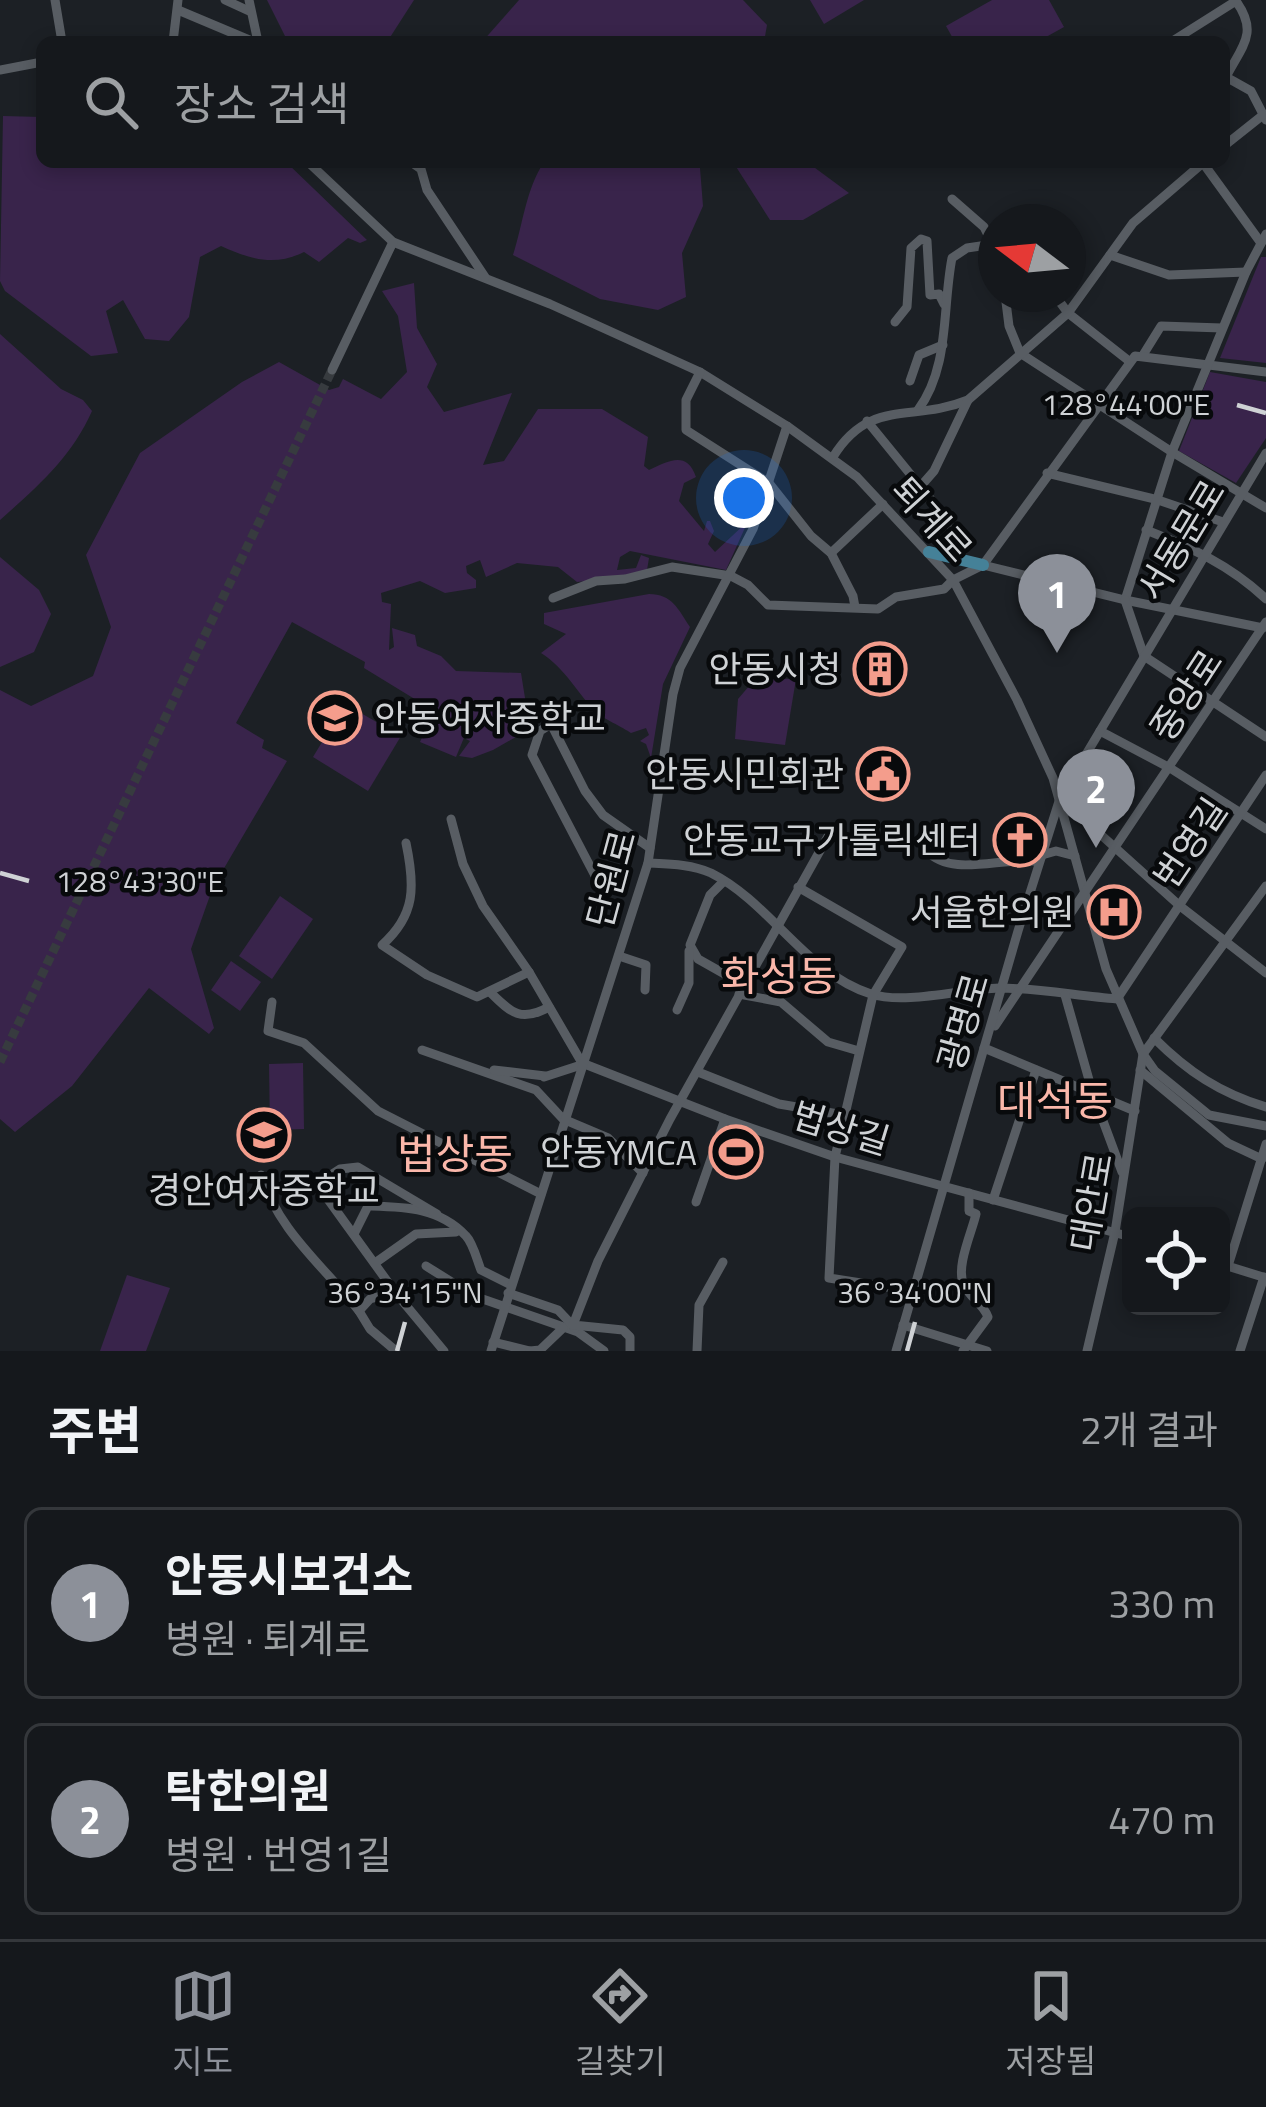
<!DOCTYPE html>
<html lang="ko">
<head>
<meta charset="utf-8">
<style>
  body { margin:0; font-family:"Titillium Web","Noto Sans KR",sans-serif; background:#1e2125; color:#f1f3f6 }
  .controls { position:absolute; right:36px; bottom:36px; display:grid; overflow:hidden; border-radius:18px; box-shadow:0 6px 18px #0003 }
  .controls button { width:108px; height:108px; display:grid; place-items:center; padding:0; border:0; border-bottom:3px solid #34373b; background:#15181c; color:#f1f3f6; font:60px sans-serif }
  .compass { position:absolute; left:978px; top:204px; width:108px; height:108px; border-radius:50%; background:#15181c; box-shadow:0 6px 18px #0003; rotate:286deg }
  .you { position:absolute; left:744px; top:498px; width:42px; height:42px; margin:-30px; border:9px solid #fff; border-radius:50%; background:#1a73e8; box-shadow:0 0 0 18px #1a73e833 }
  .badge { display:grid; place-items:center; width:78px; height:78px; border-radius:50%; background:#8c9099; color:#fff; font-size:39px; font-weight:700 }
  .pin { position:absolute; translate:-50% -99px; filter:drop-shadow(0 3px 6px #0008) }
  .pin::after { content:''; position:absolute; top:63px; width:42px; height:36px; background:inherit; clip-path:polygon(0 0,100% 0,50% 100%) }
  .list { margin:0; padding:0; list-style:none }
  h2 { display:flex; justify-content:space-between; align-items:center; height:156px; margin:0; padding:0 48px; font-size:51px }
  h2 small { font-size:39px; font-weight:400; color:#9da0a3 }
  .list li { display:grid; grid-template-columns:78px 1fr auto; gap:36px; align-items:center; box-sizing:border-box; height:192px; margin:0 24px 24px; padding:0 24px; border:3px solid #34373b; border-radius:18px }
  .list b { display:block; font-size:45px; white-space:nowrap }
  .list p { margin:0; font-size:39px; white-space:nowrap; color:#9da0a3 }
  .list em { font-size:39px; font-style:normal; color:#9da0a3 }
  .icon { flex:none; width:66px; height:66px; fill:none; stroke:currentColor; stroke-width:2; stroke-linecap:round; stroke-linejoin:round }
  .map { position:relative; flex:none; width:1266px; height:1351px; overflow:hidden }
  .search { position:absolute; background:#15181c; box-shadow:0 6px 18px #0003; left:36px; right:36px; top:36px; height:132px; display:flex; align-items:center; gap:30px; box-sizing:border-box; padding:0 42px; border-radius:18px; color:#9da0a3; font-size:45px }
  .sheet { height:588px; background:#15181c }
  nav { display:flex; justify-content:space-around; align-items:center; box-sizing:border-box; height:168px; border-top:3px solid #34373b; background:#15181c; font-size:33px; color:#9da0a3 }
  nav a { display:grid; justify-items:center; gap:6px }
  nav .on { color:#8c9099 }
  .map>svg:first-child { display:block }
  .green { fill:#39244b }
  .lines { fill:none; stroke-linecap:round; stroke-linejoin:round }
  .minor-tunnel { stroke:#373b3f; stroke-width:9; stroke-dasharray:9 4.5; stroke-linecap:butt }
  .minor { stroke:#585d63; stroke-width:9 }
  .major { stroke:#458198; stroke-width:12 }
  .ticks { fill:none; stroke:#cfd2d5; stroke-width:4.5 }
  .labels { text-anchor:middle; stroke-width:9; stroke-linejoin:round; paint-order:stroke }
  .street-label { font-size:36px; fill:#cfd2d5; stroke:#080a0c }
  .poi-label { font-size:36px; fill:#cfd2d5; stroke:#080a0c; text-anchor:end }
  .quarter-label { font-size:42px; fill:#fab7aa; stroke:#080a0c }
  .ticks-label { font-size:30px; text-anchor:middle; fill:#cfd2d5; stroke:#080a0c; stroke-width:9; stroke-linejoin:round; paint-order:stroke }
</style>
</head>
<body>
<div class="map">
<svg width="1266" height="1351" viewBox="0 0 1266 1351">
  <rect width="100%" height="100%" fill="#1c2025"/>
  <g class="green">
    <path d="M267,0H414L387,42H288Z"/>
    <path d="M519,0H743L767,25L764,42H482Z"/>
    <path d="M810,0H864L824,24Z"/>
    <path d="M992,0H1049L1064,27L1037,42H955L946,26Z"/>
    <path d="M3,116L42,117V162H286L367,240L360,243L348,238L319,262L304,252C274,267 250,259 221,246L200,257L189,317L169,341L145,339L123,300L106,311L118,353L91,356L5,291L0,281Z"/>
    <path d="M544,162H721L700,168L703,206L682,253L686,297L658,310L600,299L513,255C523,224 526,189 544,162Z"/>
    <path d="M733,162H807L849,193L803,220H770Z"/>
    <path d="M1261,257H1266V363L1220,358Z"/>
    <path d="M414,283L417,328L437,364L427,387L444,412L512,393L483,465L504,461L538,409H602L648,437L644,466L649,470C668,461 687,450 696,477L684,483L679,501L704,531L707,521H710L714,531L708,544L715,552L748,521L726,570L630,551L620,557L617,570L636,568L641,555L649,558L647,570L626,577L577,582L558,567L517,563L486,577L480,560L466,566L467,573L476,580V588L445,593L420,581L381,593L382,602L391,604L389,650L394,647L392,628L415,635L417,646L441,656L456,671L521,673L530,729L493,750L472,758L459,756L470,741L466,739L471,727L431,709L364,668L365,662L292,622L236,723L264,740L262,748L287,761L213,887L191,949L214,1028L209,1034L149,988L72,1086L15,1132L0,1119V690L31,706L93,676L111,627L86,555L140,453L242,382L279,362L329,390L339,387L343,379L381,399L407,372L398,316L382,291Z"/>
    <path d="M0,334L61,389L83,400L92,411C71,458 38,486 0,520Z"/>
    <path d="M1210,372L1266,382V438L1236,483L1179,451Z"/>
    <path d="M0,557L39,590L51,614L34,652L0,667Z"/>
    <path d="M649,594C672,594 678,609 690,627L663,684L651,758L646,744L640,741L649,735L646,728L631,733C624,728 601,717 597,713C577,693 566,669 541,653L566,634L544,624V613Z"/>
    <path d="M756,678L796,679L785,745L735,739L738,699Z"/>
    <path d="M345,704L401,736L368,791L313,757Z"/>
    <path d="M433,713L468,728L456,757L420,742Z"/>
    <path d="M280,896L313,919L272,979L239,956Z"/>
    <path d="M231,961L261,982L240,1011L211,990Z"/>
    <path d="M303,1063L304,1129L270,1130L269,1064Z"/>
    <path d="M127,1275L170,1288L146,1351H100Z"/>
  </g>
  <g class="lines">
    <path class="minor-tunnel" d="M0,1062L332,370"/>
    <g class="minor">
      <path d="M55,0L62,42"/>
      <path d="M225,0L249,11"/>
      <path d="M249,0L258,42"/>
      <path d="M178,10L254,42"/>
      <path d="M173,42L178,0"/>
      <path d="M1171,42L1236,1C1259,33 1242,46 1226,77L1251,91L1266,120"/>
      <path d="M0,70L42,62"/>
      <path d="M1224,146L1263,115"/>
      <path d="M308,162L393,242L550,304L700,372L787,426L857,477L953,580L1017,700L1053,778L1106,969L1143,1054L1155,1071L1209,1115L1266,1126"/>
      <path d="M411,162L421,169L427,190L485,277"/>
      <path d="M1203,163L1261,243"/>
      <path d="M952,199L984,227L996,251"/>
      <path d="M1001,220L1002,222"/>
      <path d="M1110,255L1169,275L1246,272"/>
      <path d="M1005,294L1009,326L1020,353L1172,452L1266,508"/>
      <path d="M1054,294L1068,313L1129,361"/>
      <path d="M895,322L907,307L911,248L921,239L927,241L930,295L939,294L944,304"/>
      <path d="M1143,355L1161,326L1222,328"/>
      <path d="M332,370L393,242"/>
      <path d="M700,372L686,400V430L769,483L811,536L831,553L853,596L855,607"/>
      <path d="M910,381L919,355L943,345"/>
      <path d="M918,410C950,367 942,309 952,258L967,248L994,244"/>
      <path d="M867,421L946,518L952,529L953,558"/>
      <path d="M833,457C870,397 912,423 968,400L1068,313L1133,223L1204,162"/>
      <path d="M1047,473L1155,499L1223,522"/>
      <path d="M920,487L934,471L968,400"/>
      <path d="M1146,530C1192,548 1230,565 1266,599"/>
      <path d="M831,553L883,504"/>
      <path d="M983,565L1125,600L1263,628"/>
      <path d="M553,598L596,581L625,579L672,567L731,576L748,585L768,605L878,609L896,597L944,589L953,580L983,565L1135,356L1266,372"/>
      <path d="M1125,600L1172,452L1246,272L1266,234"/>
      <path d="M1125,600L1144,656"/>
      <path d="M1144,656L1266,737"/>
      <path d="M1100,731L1170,768L1266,829"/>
      <path d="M1060,798L1180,906L1266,973"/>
      <path d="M451,819L463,864L483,906L529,972L582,1063L725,1119L835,1157L1131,1237"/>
      <path d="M406,843C415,886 416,915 382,945L427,975L477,997L529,972"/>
      <path d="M927,851C953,879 1005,855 1039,862"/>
      <path d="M1042,855L1056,851L1075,856"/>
      <path d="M648,863C669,864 691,864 711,873C771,903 805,973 871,994C905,1005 962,989 999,988C1037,988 1078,996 1117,999L1266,775"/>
      <path d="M724,881L710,895L690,945L698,959L744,985"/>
      <path d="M798,887L902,947L873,995L835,1157L829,1278L912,1291"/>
      <path d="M602,889L532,755L540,731L551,724L585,791L603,815L650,848"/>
      <path d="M619,956L646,965L645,990"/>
      <path d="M491,993C512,1014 522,1022 549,1007"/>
      <path d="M739,994L781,1002L828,1042L859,1051"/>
      <path d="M1065,995L1093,1094L1122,1172"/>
      <path d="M272,1002L268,1031L304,1043L378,1111L541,1194"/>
      <path d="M677,1010L689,983V951"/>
      <path d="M995,1026L1266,622"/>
      <path d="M1154,1038C1188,1072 1220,1093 1266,1107"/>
      <path d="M984,1048L1135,1111"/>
      <path d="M422,1050L536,1090L563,1119L608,1138L643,1173"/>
      <path d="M494,1070L545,1076"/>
      <path d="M1140,1070L1228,1143L1262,1159"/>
      <path d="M698,1072L779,1104L844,1115"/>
      <path d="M544,1077L581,1065"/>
      <path d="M261,1175C279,1232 323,1265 359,1311L370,1299L395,1292L444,1351"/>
      <path d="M993,1200L1036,1070"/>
      <path d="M696,1202L725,1119"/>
      <path d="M354,1234L368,1206C404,1207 439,1207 466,1236C473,1243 477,1260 481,1270L511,1285"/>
      <path d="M375,1263L416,1234L456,1232"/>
      <path d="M1221,1264L1266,1278"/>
      <path d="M426,1266L474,1296L578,1332L604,1351"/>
      <path d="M1228,1266L1266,1144"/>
      <path d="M395,1292L322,1191L320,1182L340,1169L358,1167L437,1214"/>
      <path d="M508,1293L558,1310L575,1328"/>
      <path d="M359,1311L370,1329L396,1351"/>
      <path d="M903,1325L987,1351"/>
      <path d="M493,1342L530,1351"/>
      <path d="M491,1351L648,863L673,694L680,668L753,529L787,426"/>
      <path d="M530,1351L540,1350L563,1328"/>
      <path d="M630,1351V1337L623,1330L573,1325L598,1261L670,1119L831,831"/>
      <path d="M697,1351L699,1305L723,1262"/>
      <path d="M896,1351L1018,931L1060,798L1266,453"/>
      <path d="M963,1351L988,1317C983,1303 970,1298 964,1285C955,1268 972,1232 976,1214L969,1211V1193"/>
      <path d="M1087,1351L1115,1232L1143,1054L1266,886"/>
      <path d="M1240,1351L1264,1277"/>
    </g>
    <path class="major" d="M929,552L983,565"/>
  </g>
  <path class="ticks" d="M1237,405L1266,413M0,873L29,881M397,1351L405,1322M907,1351L915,1322"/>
  <defs>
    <g id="building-ring" transform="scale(2.7)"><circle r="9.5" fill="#080a0c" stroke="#f49d8c" stroke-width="1.5"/><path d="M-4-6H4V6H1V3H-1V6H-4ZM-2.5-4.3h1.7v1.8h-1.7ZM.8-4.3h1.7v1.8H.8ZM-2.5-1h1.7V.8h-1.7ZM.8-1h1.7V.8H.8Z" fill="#f49d8c"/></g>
    <g id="school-ring" transform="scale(2.7)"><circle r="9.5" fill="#080a0c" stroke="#f49d8c" stroke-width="1.5"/><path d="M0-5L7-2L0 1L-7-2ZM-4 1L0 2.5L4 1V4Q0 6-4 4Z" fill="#f49d8c"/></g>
    <g id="civic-ring" transform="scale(2.7)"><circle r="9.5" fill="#080a0c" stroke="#f49d8c" stroke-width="1.5"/><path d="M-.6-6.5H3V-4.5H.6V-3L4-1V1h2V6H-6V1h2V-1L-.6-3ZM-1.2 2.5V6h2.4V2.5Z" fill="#f49d8c"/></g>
    <g id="church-ring" transform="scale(2.7)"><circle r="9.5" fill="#080a0c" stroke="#f49d8c" stroke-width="1.5"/><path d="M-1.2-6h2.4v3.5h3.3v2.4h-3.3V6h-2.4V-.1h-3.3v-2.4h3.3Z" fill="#f49d8c"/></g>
    <g id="hospital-ring" transform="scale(2.7)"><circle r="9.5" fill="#080a0c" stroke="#f49d8c" stroke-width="1.5"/><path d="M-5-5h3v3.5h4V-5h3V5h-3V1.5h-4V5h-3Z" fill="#f49d8c"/></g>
    <g id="stadium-ring" transform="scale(2.7)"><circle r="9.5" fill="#080a0c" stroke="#f49d8c" stroke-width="1.5"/><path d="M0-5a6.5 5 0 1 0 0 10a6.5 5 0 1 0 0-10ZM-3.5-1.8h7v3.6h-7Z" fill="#f49d8c"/></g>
  </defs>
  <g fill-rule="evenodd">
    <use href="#building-ring" x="880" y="669"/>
    <use href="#school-ring" x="335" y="718"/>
    <use href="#civic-ring" x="883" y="774"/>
    <use href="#church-ring" x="1020" y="840"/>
    <use href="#hospital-ring" x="1114" y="912"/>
    <use href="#school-ring" x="264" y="1135"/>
    <use href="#stadium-ring" x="736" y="1152"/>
  </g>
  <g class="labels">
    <g class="street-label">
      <text transform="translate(932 519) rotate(48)" y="13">퇴계로</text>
      <text transform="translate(1181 540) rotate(-59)" y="13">서동문로</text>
      <text transform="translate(1186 695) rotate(-57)" y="13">중앙로</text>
      <text transform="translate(1190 843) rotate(-56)" y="13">번영길</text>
      <text transform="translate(611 879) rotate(-75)" y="13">단원로</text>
      <text transform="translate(963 1022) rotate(-74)" y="13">광명로</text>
      <text transform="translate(841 1128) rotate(17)" y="13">법상길</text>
      <text transform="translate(1091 1202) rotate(-80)" y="13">대안로</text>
    </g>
    <g class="poi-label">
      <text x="841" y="682">안동시청</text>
      <text x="374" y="731" text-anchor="start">안동여자중학교</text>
      <text x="844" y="787">안동시민회관</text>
      <text x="981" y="853">안동교구가톨릭센터</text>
      <text x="1075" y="925">서울한의원</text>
      <text x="697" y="1165">안동YMCA</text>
      <text x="264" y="1203" text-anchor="middle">경안여자중학교</text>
    </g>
    <g class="quarter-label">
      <text x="779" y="991">화성동</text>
      <text x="1055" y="1116">대석동</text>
      <text x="455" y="1169">법상동</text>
    </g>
  </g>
  <g class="ticks-label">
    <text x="1126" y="415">128°44'00"E</text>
    <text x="140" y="892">128°43'30"E</text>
    <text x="405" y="1303">36°34'15"N</text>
    <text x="915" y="1303">36°34'00"N</text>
  </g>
</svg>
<div class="controls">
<button><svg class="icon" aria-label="locate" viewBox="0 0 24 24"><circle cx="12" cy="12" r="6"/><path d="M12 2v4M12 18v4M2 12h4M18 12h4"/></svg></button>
</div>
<svg class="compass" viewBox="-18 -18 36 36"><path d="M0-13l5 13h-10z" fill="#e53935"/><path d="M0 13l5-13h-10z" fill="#9da0a3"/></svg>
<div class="you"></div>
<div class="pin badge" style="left:1057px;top:653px">1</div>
<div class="pin badge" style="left:1096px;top:848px">2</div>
<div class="search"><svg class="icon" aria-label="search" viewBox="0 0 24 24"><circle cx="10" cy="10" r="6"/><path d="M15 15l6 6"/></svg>장소 검색</div>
</div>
<section class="sheet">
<h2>주변<small>2개 결과</small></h2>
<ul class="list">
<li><span class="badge">1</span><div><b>안동시보건소</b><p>병원 · 퇴계로</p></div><em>330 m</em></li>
<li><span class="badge">2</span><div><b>탁한의원</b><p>병원 · 번영1길</p></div><em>470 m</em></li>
</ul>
</section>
<nav>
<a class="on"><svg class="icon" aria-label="map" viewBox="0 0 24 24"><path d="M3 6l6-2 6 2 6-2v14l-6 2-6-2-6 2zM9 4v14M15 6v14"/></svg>지도</a>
<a><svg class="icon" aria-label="directions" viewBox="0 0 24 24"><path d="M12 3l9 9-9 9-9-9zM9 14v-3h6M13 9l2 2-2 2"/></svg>길찾기</a>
<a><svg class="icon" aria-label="saved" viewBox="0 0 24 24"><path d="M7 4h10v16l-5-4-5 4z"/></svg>저장됨</a>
</nav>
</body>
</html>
